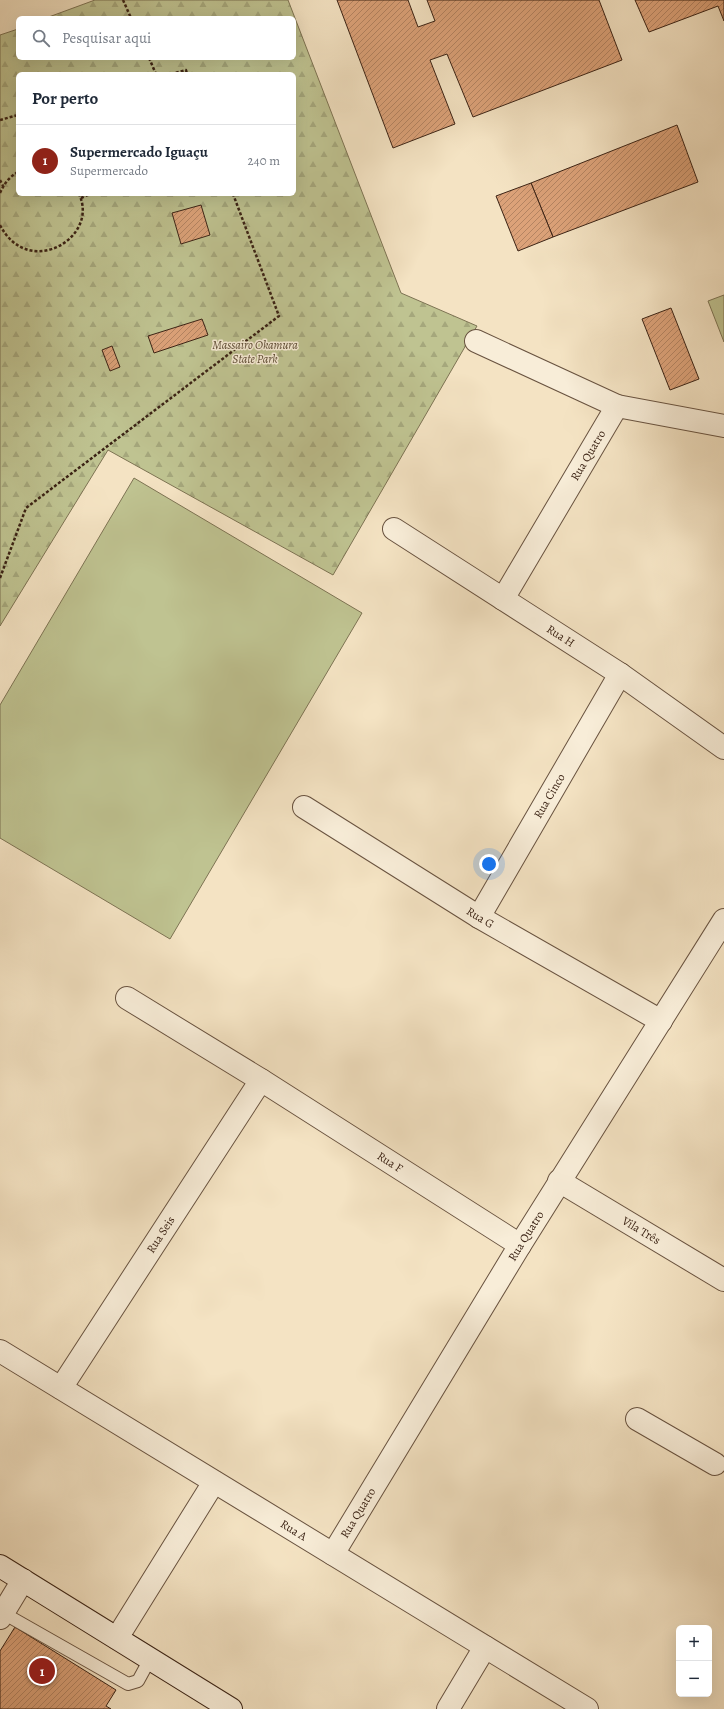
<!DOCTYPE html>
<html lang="pt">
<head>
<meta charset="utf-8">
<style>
  body { margin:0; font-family:Alegreya,serif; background:#f2f2f3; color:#1f2937 }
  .controls { position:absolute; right:12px; bottom:12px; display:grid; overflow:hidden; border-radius:6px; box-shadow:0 4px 16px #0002 }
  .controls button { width:36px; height:36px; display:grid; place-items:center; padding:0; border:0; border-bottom:1px solid #e0e1e3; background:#fff; color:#1f2937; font:20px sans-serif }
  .you { position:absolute; left:489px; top:864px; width:14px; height:14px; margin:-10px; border:3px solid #fff; border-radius:50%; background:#1a73e8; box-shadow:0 0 0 6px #1a73e833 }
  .badge { display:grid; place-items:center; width:26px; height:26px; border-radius:50%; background:#8f2418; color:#fff; font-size:13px; font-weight:700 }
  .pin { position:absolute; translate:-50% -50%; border:2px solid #fff; box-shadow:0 1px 4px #0006 }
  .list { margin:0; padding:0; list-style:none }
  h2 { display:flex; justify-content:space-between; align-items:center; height:52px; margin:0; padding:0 16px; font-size:17px }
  h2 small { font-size:13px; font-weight:400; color:#747a83 }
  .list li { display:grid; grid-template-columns:26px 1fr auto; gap:12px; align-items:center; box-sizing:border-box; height:72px; padding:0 16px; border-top:1px solid #e0e1e3 }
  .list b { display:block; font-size:15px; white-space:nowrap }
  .list p { margin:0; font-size:13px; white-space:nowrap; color:#747a83 }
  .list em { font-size:13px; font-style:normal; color:#747a83 }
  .icon { flex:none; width:22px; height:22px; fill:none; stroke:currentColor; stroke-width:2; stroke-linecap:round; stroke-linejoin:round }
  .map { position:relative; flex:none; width:724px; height:1709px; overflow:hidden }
  .search { position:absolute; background:#fff; box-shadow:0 4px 16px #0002; left:16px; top:16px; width:280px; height:44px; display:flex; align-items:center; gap:10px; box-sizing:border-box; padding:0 14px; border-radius:6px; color:#747a83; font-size:15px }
  .panel { position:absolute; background:#fff; box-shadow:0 4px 16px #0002; left:16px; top:72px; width:280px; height:124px; border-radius:6px }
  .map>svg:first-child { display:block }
  .forest { fill:url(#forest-firs); stroke:#7d7353; fill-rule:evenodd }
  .garden { fill:#bfc391; stroke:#7d7353 }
  .building { fill:url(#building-hatch); stroke:#3b2315 }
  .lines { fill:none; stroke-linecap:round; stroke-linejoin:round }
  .lane-casing { stroke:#695340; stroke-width:14 }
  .street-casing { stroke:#695340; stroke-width:24 }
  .secondary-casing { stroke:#3b2315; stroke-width:24 }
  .path { stroke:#3b2315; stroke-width:2.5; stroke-dasharray:3 2; stroke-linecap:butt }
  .lane { stroke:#f8edd8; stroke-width:12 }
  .street { stroke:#f8edd8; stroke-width:22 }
  .secondary { stroke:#f8edd8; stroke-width:22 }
  .labels { text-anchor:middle; stroke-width:3; stroke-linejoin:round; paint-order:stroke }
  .park-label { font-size:12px; font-style:italic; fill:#5c4b34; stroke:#f8edd8 }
  .street-label { font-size:12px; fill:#3b2315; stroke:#f8edd8 }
</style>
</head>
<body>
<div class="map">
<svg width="724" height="1709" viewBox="0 0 724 1709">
  <defs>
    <pattern id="forest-firs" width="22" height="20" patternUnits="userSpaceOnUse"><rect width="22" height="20" fill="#bfc391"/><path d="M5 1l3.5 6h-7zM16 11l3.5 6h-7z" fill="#a5a77c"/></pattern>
    <pattern id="building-hatch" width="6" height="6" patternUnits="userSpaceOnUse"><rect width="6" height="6" fill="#dca279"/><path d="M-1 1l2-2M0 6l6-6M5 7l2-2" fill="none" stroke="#b48462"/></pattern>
  </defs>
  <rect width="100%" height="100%" fill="#f4e3c3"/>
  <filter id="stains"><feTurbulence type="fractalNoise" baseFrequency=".005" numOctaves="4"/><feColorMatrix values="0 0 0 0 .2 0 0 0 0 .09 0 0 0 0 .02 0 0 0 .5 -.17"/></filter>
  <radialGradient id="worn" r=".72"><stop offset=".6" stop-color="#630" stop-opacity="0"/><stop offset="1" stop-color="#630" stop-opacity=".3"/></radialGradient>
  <path class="forest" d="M95,0H288L401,293L477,326L333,575L108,450L0,626V35L18,29V58H294V18H46ZM18,74H294V194H18Z"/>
  <g class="garden">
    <path d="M724,295V342L708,301Z"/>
    <path d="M134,478L362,613L170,939L0,838V705Z"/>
  </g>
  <g class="building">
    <path d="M337,0H408L418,27L435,21L427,0H599L622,60L473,117L447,54L430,60L455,124L393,148Z"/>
    <path d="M635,0H724V21L718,6L649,32Z"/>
    <path d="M677,125L698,182L553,237L531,183Z"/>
    <path d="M531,183L553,237L518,251L496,196Z"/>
    <path d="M201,205L210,235L181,244L172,213Z"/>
    <path d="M671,308L699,379L670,390L642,319Z"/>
    <path d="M202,319L208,335L154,353L148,336Z"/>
    <path d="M112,346L120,367L110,371L102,350Z"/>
    <path d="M15,1627L116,1690L106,1706L111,1709H0V1651Z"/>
  </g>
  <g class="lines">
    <g class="lane-casing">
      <path id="lane" d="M3,1613L128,1684L138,1681L150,1659"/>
    </g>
    <g class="street-casing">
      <g id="street">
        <path d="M476,341L617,406"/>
        <path id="s1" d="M394,529L620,674L724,748"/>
        <path id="s2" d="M503,599L617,406L724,426"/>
        <path id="s3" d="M304,807L479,917L661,1021"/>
        <path id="s4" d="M479,917L620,674"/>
        <path id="s5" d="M127,998L261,1080L520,1245"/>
        <path id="s6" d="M559,1181L724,1280"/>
        <path id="s7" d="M0,1351L587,1709"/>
        <path id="s8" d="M61,1388L261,1080"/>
        <path d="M637,1419L715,1464"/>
        <path id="s9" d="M333,1554L520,1245L724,920"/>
        <path d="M0,1618L23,1580"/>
        <path d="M117,1638L214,1482"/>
        <path d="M448,1709L485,1647"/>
      </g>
    </g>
    <g class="secondary-casing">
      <path id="secondary" d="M0,1566L231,1709"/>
    </g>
    <g class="path">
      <path d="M123,0L131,18"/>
      <path d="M149,58L156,74"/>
      <path d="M171,74L186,70L187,74"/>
      <path d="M0,120L18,115"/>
      <path d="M0,180L3,186"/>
      <path d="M0,193C4,184 9,177 18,172"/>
      <path d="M81,198L90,194"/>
      <path d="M0,225C28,280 100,238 79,194"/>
      <path d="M0,578L26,508L279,316L233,194"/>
    </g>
    <use href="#lane" class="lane"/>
    <use href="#street" class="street"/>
    <use href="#secondary" class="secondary"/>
  </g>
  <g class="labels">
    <g class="park-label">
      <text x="255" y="349">Massairo Okamura<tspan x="255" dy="14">State Park</tspan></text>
    </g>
    <g class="street-label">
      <text dy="4" stroke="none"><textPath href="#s2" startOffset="167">Rua Quatro</textPath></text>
      <text dy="4" stroke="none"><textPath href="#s1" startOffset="198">Rua H</textPath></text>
      <text dy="4" stroke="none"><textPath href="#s4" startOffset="140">Rua Cinco</textPath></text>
      <text dy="4" stroke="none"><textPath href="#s3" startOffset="208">Rua G</textPath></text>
      <text dy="4" stroke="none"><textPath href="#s5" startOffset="310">Rua F</textPath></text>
      <text dy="4" stroke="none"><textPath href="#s6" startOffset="96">Vila Três</textPath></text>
      <text dy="4" stroke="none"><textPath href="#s8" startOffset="183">Rua Seis</textPath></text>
      <text dy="4" stroke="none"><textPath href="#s9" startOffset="372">Rua Quatro</textPath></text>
      <text dy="4" stroke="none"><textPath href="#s9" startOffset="48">Rua Quatro</textPath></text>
      <text dy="4" stroke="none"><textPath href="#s7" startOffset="344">Rua A</textPath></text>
    </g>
  </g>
  <rect width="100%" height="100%" filter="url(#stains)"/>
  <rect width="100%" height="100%" fill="url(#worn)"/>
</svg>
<div class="controls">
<button>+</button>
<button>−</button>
</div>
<div class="you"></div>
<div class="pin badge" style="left:42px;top:1671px">1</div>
<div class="search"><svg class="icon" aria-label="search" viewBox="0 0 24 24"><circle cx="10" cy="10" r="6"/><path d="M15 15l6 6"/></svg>Pesquisar aqui</div>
<section class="panel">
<h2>Por perto<small></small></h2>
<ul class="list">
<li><span class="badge">1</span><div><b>Supermercado Iguaçu</b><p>Supermercado</p></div><em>240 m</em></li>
</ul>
</section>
</div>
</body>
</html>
